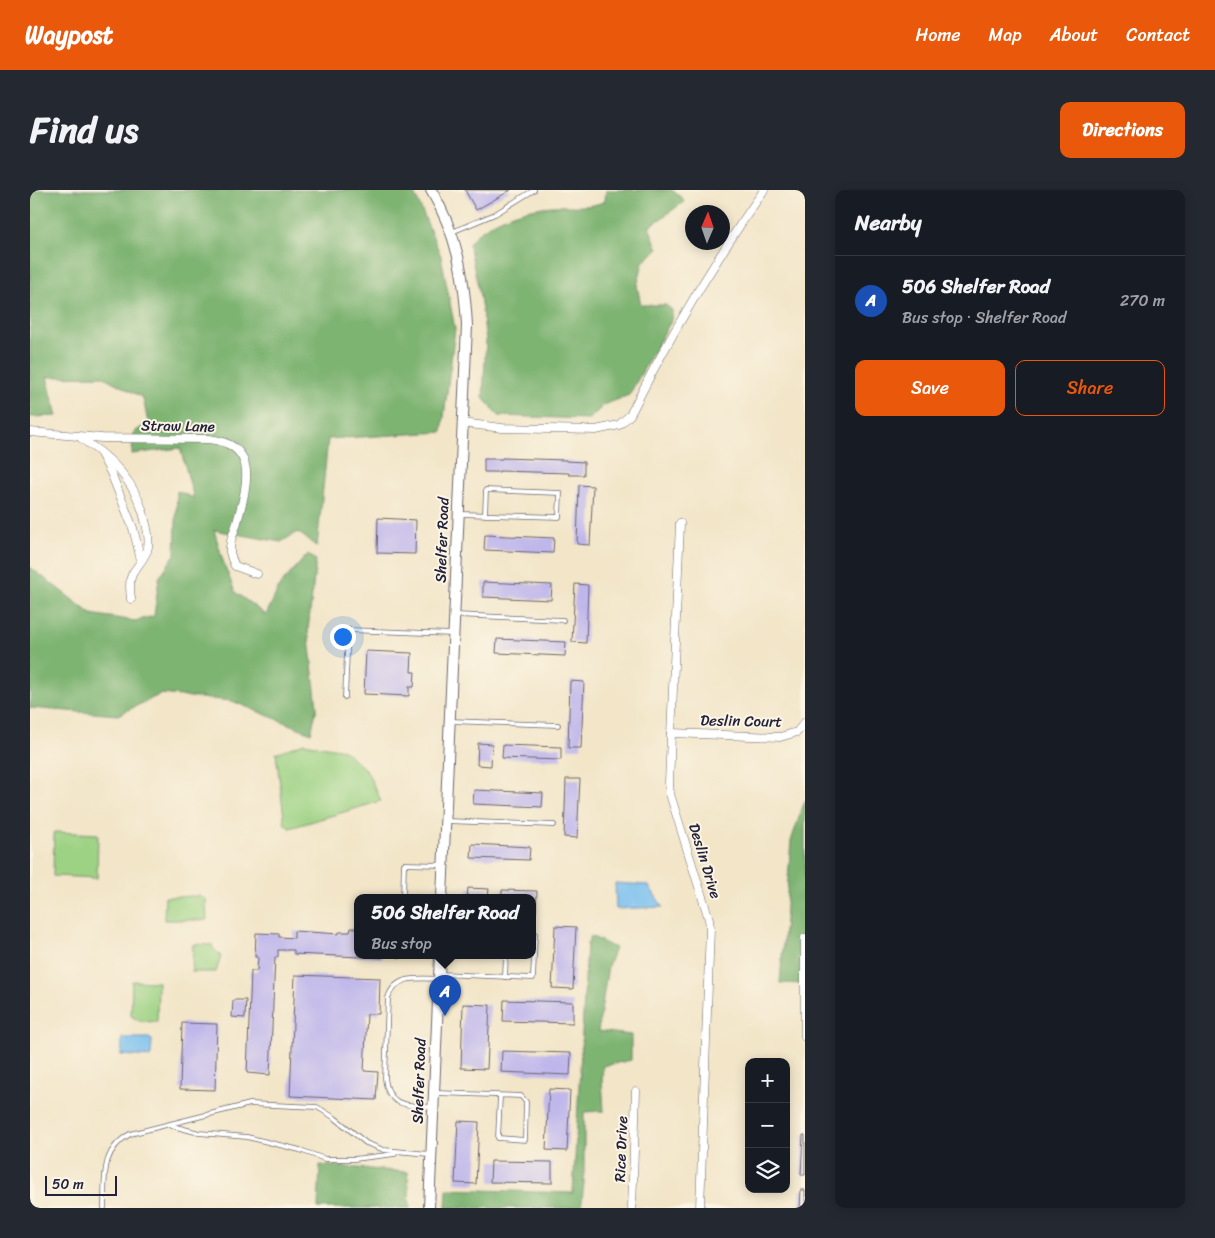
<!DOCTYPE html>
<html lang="en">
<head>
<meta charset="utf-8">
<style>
  body { margin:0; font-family:Sriracha,sans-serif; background:#242831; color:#f1f3f6 }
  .controls { position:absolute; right:15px; bottom:15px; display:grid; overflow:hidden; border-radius:10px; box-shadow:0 2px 12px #0003 }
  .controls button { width:45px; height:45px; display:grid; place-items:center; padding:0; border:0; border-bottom:1px solid #363941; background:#171b24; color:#f1f3f6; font:25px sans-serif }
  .compass { position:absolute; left:655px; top:15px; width:45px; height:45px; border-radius:50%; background:#171b24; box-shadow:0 2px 12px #0003; rotate:2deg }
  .scale { position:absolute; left:15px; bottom:12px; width:72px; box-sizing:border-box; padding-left:5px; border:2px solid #22223b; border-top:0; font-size:14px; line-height:18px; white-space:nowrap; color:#22223b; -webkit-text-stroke:4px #fcf5e5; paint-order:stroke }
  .you { position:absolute; left:312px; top:446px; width:18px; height:18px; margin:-12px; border:4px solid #fff; border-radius:50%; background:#1a73e8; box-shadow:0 0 0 8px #1a73e833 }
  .badge { display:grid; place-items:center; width:32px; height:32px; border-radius:50%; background:#ea580c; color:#fff; font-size:16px; font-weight:700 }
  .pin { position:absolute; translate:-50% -41px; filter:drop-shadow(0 1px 2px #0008) }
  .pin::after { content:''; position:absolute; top:26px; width:18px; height:15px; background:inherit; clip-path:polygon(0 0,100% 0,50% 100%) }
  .popup { position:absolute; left:324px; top:704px; width:182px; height:65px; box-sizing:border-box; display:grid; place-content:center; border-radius:10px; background:#171b24; filter:drop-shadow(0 1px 4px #0005); font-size:16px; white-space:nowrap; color:#9ea1a6 }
  .popup b { font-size:19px; color:#f1f3f6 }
  .popup::after { content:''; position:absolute; left:50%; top:100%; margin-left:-10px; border:10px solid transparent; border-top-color:#171b24 }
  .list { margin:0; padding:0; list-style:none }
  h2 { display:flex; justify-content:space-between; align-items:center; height:65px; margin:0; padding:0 20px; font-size:21px }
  h2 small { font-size:16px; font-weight:400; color:#9ea1a6 }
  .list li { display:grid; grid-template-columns:32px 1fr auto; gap:15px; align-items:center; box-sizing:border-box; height:90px; padding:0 20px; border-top:1px solid #363941 }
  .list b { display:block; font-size:19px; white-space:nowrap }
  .list p { margin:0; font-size:16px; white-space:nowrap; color:#9ea1a6 }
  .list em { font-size:16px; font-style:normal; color:#9ea1a6 }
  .actions { display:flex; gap:10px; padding:15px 20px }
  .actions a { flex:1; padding:11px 0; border:1px solid #ea580c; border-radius:10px; text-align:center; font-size:18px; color:#ea580c }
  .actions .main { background:#ea580c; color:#fff }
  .icon { flex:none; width:28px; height:28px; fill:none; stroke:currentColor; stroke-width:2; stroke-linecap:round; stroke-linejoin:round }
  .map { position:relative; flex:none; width:775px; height:1018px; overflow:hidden; border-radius:10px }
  header { display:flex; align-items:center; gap:30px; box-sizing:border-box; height:70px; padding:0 25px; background:#ea580c; color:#fff }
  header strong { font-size:24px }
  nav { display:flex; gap:28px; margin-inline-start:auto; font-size:18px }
  .intro { display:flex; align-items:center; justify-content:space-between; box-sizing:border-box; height:120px; padding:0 30px }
  h1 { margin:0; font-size:35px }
  .button { padding:12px 22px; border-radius:10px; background:#ea580c; color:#fff; font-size:18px; font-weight:700 }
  main { display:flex; gap:30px; padding:0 30px }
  aside { flex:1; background:#171b24; border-radius:10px; box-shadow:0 2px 12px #0003 }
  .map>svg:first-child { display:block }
  .green { fill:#9dd284; stroke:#607a60 }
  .forest { fill:#7eb472; stroke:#506b56 }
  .water { fill:#77beef; stroke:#4c7095 }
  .building { fill:#bfb7eb }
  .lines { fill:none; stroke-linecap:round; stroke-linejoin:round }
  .service-casing { stroke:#6b666c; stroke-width:5.5 }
  .minor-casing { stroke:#6b666c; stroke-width:9 }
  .tertiary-casing { stroke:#6b666c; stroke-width:12 }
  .service { stroke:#fff; stroke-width:4 }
  .minor { stroke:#fff; stroke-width:8 }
  .tertiary { stroke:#fff; stroke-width:10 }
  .labels { text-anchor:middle; stroke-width:4; stroke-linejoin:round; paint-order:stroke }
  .street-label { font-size:15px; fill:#22223b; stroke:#fcf5e5 }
</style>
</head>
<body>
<header>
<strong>Waypost</strong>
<nav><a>Home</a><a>Map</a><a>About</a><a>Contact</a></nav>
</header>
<div class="intro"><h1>Find us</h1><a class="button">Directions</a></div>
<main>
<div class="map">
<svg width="775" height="1018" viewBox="0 0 775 1018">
  <rect width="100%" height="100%" fill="#fcf5e5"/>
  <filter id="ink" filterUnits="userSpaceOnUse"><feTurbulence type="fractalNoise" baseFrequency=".02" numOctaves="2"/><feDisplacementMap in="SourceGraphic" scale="10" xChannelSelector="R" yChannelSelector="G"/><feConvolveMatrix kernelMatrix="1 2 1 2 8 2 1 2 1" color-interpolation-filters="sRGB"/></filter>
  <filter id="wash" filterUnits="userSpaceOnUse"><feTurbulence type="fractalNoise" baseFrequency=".0096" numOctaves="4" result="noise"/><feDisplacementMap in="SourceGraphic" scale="20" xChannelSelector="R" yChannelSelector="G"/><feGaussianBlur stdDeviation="1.12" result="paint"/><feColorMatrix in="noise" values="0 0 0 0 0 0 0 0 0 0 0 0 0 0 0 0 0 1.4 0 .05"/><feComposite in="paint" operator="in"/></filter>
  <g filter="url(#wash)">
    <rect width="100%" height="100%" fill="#f2e5c8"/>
    <g class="green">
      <path d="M274,553L314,560L337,581L351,611L260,638L255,635L246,563Z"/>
      <path d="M24,642L68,644L67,688L23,686Z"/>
      <path d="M169,706L176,709L177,730H134L135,707Z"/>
      <path d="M163,754L183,755L182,757L191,766L186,782H162Z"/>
      <path d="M102,791L128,792L127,832L109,831L101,826Z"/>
    </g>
    <g class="forest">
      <path d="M0,0H381L387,9L411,66L425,139L412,242L298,249L287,357L268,342L251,352L184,340L194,374L205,402L236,425L250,395L278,364L286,370L278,440L287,517L281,543L202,511L131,504L88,525L0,518V377L61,424L105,431L124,426L129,388L145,364L147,301L164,308L150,258L102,264L103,243L118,233L113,208L72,186L17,187L27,226L0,227Z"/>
      <path d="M576,0H642L655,11L619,37L628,59L613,72L607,96L611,115H636L642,120V129L599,205L574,215L559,229L469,226L453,208L456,150L450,106L439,54C454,30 495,18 522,16C540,15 559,19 575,11Z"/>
      <path d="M775,610V794L750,793L761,651Z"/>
      <path d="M561,746L585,758L578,776L568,841L601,845V870L573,876L572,890L574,921L554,922V993L551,1018H416L417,999L543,1003L557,754Z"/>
      <path d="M290,975L378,982L380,1018H288Z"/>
    </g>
    <g class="water">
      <path d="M585,693L618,695L633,717L586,719Z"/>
      <path d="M92,848H119L122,850L121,865L120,867L91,865Z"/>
    </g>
    <g id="blocks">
      <g class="building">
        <path d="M435,0H481L446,20Z"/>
        <path d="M472,268L536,270V271L554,272V285H539V283L469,281V282H454V269H472Z"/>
        <path d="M549,295L563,296L560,355L547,354Z"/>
        <path d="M348,328L386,330L385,364L347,363Z"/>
        <path d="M455,345L524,348L523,363L454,360Z"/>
        <path d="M453,392L522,395L521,410L453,407Z"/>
        <path d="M545,394L558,395L556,453L542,452Z"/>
        <path d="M467,449L536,452L535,466L466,463Z"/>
        <path d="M336,461L382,463L381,482H385L384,497H379V506L334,504Z"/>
        <path d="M540,491L554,492L551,558H538Z"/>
        <path d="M448,553L462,554L461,576L447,575Z"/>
        <path d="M473,555L531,557V570L472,568Z"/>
        <path d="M536,589H550L547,648L534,647Z"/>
        <path d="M444,600L513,603L512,617L443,614Z"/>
        <path d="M442,654L500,657L499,670L441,668Z"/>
        <path d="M438,698L459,699L458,707H437Z"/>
        <path d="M472,700L507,701L506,723H502V707H472Z"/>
        <path d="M525,736L546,737L543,799L522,798Z"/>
        <path d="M321,738H328V765H353L352,768L264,764V760H248V767H245L240,885L217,883L221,781H227L228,767H225L226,743L249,744V747L264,748V741L309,744V742H320Z"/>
        <path d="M265,785L350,788L349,824H337L334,881L348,882L346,910L260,906Z"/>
        <path d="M203,810H216L215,828L202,827Z"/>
        <path d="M474,810L543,812V833L473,831Z"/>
        <path d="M433,814L460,815L457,879L431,878Z"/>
        <path d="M152,833L187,834L185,900L150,899Z"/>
        <path d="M472,861L541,863L540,885L471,882Z"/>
        <path d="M519,899L540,900L537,961L516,960Z"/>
        <path d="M428,931L449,932L446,994L425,993Z"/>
        <path d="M773,945H775V985H771Z"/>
        <path d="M461,971L522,972V993L460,992Z"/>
        <path d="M771,1000H775V1018H770Z"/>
      </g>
    </g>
  </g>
  <g filter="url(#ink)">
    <use href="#blocks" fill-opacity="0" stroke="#6b666c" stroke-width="1"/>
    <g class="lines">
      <g class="service-casing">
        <g id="service">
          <path d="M422,42L465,24L504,0"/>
          <path d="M431,324L529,327L530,303L456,300L455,325"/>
          <path d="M426,425L533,430"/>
          <path d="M315,507L318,440L423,444"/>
          <path d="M420,531L528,535"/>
          <path d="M416,631L524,635"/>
          <path d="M373,707L374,674L413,675"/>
          <path d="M370,766V765"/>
          <path d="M411,784L503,788L505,744H502"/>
          <path d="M475,787L476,765"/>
          <path d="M406,903L491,906L496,912L495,950L468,948L470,906"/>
          <path d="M402,917C378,915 358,918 355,888L358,808C365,785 388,788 409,789"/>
          <path d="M139,935L169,943L217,947L270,960L295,969H324L365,964"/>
          <path d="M74,1018C75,988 70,961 100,944L220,914L287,917L305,928L336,953L354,960L399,964"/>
        </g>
      </g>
      <g class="minor-casing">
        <g id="minor">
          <path d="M432,233L472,238L566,240L589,235L600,225C639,147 684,71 734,0"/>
          <path d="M0,242L72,248L178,249C232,254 216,299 206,336C203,344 199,353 200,362C201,367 203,372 205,376L227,384"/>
          <path d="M51,248L70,262L81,283L103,338L111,370"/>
          <path d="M70,262C94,281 110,304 116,334C118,342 120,353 117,361C106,385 97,377 101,409"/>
          <path d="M650,333L639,593L640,604L679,729L680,738L670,1018"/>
          <path d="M641,543L750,547L767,542L775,532"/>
          <path d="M775,748V847"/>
          <path d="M602,1018L606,901"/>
        </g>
      </g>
      <g class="tertiary-casing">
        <g id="tertiary">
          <path d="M401,0C427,44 434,84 437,135L412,707"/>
          <path d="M399,1018L410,765"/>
        </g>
      </g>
      <use href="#service" class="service"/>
      <use href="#minor" class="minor"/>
      <use href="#tertiary" class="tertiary"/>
    </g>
  </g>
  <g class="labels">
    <g class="street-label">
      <text transform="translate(148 236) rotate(1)" y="5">Straw Lane</text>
      <text transform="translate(412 350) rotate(-88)" y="5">Shelfer Road</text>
      <text transform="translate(711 531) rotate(1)" y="5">Deslin Court</text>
      <text transform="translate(675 671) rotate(73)" y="5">Deslin Drive</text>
      <text transform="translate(389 891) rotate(-88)" y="5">Shelfer Road</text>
      <text transform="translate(591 959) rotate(-88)" y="5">Rice Drive</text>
    </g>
  </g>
</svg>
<div class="controls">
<button>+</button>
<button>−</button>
<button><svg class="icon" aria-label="layers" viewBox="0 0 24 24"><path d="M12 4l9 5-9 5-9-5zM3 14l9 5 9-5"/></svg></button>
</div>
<svg class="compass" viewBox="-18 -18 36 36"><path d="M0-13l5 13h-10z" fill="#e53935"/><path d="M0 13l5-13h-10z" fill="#9ea1a6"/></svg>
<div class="scale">50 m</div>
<div class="you"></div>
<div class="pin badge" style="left:415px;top:826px;background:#1a4fb4">A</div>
<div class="popup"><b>506 Shelfer Road</b>Bus stop</div>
</div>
<aside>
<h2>Nearby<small></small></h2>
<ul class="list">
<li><span class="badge" style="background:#1a4fb4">A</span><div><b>506 Shelfer Road</b><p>Bus stop · Shelfer Road</p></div><em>270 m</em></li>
</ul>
<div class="actions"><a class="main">Save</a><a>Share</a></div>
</aside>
</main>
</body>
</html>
